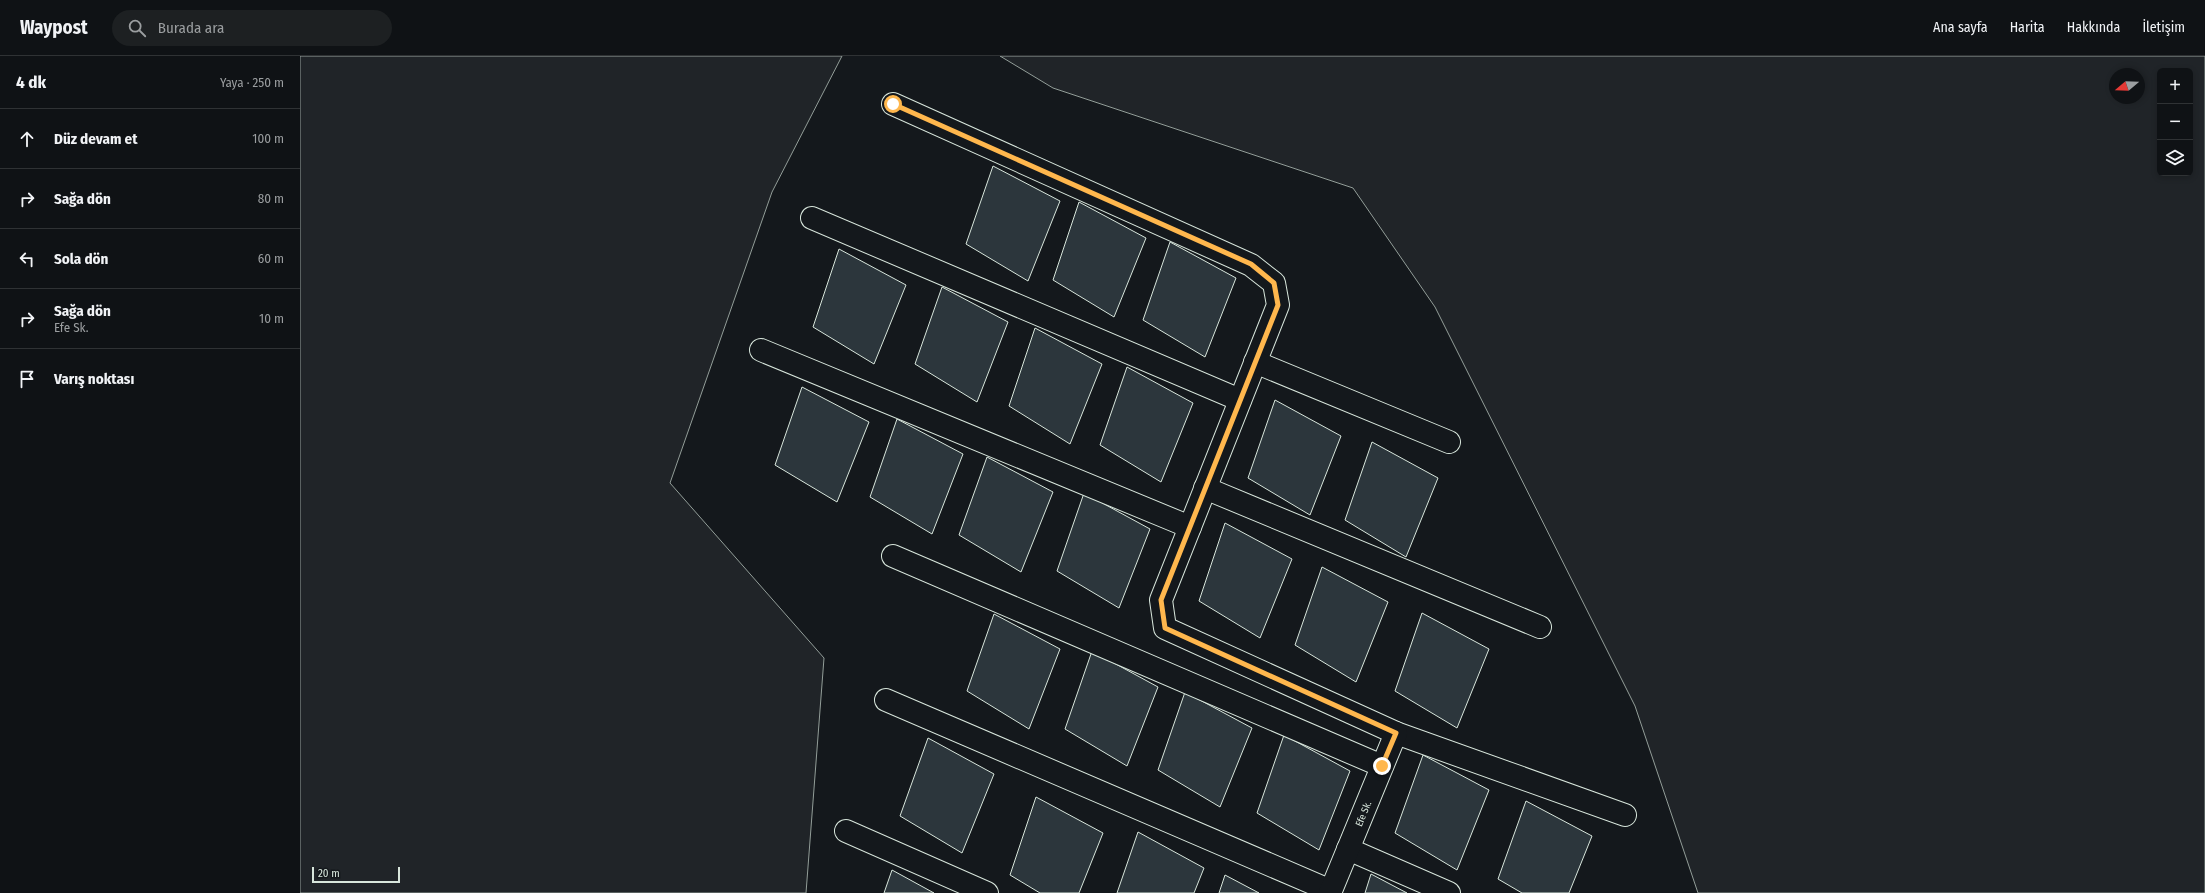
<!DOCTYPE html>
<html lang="tr">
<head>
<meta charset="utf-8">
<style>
  body { margin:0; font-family:"Fira Sans Condensed",sans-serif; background:#1d2022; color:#f1f3f6 }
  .controls { position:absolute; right:12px; top:12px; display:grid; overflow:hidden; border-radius:6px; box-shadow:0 2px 6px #0003 }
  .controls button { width:36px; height:36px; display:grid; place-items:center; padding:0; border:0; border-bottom:1px solid #2f3234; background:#0f1215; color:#f1f3f6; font:20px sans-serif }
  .compass { position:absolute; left:1809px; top:12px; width:36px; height:36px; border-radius:50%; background:#0f1215; box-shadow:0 2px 6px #0003; rotate:251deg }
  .scale { position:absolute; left:12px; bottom:10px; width:88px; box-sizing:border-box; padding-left:4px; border:2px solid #d8e6dc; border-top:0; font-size:11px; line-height:14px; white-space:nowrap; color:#d8e6dc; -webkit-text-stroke:3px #14181c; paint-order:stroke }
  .stop { position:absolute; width:12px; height:12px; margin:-9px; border:3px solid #ffb74d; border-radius:50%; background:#fff }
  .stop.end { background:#ffb74d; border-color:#fff; box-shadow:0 1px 4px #0008 }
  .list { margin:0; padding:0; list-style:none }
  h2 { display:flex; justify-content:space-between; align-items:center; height:52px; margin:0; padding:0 16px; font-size:17px }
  h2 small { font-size:13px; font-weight:400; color:#9b9ea0 }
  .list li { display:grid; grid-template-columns:26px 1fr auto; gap:12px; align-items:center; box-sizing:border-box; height:60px; padding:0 16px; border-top:1px solid #2f3234 }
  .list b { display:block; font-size:15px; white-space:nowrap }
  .list p { margin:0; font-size:13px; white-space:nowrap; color:#9b9ea0 }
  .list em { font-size:13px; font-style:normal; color:#9b9ea0 }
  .icon { flex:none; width:22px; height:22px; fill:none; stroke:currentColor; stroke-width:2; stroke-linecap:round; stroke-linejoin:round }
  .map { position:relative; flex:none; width:1905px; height:837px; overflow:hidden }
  header { display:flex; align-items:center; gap:24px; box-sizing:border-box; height:56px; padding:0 20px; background:#0f1215; border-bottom:1px solid #2f3234 }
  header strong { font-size:19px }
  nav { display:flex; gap:22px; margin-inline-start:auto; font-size:14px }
  .search { width:280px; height:36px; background:#1d2022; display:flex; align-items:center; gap:10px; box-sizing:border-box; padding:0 14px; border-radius:22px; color:#9b9ea0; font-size:15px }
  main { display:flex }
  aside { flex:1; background:#0f1215 }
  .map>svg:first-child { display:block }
  .green { fill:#202428; stroke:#939e99; fill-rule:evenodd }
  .building { fill:#2c363c; stroke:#d8e6dc }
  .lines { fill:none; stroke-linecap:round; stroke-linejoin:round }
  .minor-casing { stroke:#d8e6dc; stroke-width:24 }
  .minor { stroke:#14181c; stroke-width:22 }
  .route { stroke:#ffb74d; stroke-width:5 }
  .labels { text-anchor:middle; stroke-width:3; stroke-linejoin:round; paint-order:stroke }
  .street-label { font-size:10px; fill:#d8e6dc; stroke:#14181c }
</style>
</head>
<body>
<header>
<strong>Waypost</strong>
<div class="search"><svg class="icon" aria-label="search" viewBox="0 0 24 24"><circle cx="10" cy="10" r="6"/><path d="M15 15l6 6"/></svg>Burada ara</div>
<nav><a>Ana sayfa</a><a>Harita</a><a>Hakkında</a><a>İletişim</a></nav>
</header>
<main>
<aside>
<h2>4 dk<small>Yaya · 250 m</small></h2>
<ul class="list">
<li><svg class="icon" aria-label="ahead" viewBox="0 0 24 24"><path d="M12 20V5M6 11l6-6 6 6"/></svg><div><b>Düz devam et</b></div><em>100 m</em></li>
<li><svg class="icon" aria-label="right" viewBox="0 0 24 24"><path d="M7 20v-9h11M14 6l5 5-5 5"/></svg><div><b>Sağa dön</b></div><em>80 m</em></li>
<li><svg class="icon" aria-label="left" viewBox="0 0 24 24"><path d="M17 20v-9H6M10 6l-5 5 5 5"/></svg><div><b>Sola dön</b></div><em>60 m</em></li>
<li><svg class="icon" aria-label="right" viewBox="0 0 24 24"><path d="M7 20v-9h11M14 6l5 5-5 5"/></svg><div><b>Sağa dön</b><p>Efe Sk.</p></div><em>10 m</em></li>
<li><svg class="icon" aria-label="arrive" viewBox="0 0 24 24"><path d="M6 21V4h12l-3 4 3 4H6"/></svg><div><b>Varış noktası</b></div></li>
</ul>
</aside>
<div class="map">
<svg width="1905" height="837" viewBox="0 0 1905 837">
  <rect width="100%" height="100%" fill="#14181c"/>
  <g class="green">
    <path d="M0,0H542L472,136L370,427L524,602L506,837H0Z"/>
    <path d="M700,0H1905V837H1398L1335,650L1135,251L1053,132L753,32ZM1860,15H1890V117H1860ZM1815,18H1839V42H1815Z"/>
  </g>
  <g class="building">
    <path d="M693,110L760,145L728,225L666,188Z"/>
    <path d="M779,146L846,182L814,261L753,224Z"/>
    <path d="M870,186L936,222L905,301L843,264Z"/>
    <path d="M539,193L606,229L574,308L513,271Z"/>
    <path d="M642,231L708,266L677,346L615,308Z"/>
    <path d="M735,272L802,308L770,388L709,350Z"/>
    <path d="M827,311L893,347L861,426L800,389Z"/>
    <path d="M502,331L569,366L537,446L475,409Z"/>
    <path d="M975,344L1041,380L1010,459L948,422Z"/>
    <path d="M597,363L663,398L632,478L570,441Z"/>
    <path d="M1072,386L1138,422L1106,501L1045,464Z"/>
    <path d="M687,401L753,436L721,516L659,479Z"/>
    <path d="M784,437L850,473L819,552L757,515Z"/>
    <path d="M925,467L992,503L960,582L899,545Z"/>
    <path d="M1022,511L1088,546L1056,626L995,589Z"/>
    <path d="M1122,557L1189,593L1157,672L1095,635Z"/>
    <path d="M694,558L760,593L729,673L667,635Z"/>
    <path d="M792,595L858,631L827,710L765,673Z"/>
    <path d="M885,636L952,672L920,751L858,714Z"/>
    <path d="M984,679L1050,715L1019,794L957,757Z"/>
    <path d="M628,682L694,718L662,797L600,760Z"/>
    <path d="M1123,699L1189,734L1157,814L1095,777Z"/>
    <path d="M736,741L803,777L779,837H740L710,819Z"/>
    <path d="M1226,745L1292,780L1269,837H1222L1198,823Z"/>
    <path d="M838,776L904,812L894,837H817Z"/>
    <path d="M592,814L634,837H584Z"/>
    <path d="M1071,818L1107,837H1065Z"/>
    <path d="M925,819L959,837H919Z"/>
  </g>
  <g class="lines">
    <g class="minor-casing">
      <g id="minor">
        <path d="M593,48L951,209L974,227L978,249L861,544L865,572L1096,677L1325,759"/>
        <path d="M512,162L940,344"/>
        <path d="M461,294L890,471"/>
        <path d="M955,306L1149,386"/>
        <path d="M905,432L1240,571"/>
        <path d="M593,500L1082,710"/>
        <path d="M586,644L1031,835"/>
        <path d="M546,775L687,837"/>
        <path d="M1048,793L1149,837"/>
        <path id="s1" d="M1030,837L1096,677"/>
      </g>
    </g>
    <use href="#minor" class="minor"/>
  </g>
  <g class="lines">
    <path class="route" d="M593,48L951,208L974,227L978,249L861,544L865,572L1096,677L1082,710"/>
  </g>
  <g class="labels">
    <g class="street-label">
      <text dy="4" stroke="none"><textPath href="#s1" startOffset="86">Efe Sk.</textPath></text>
    </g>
  </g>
</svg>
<div class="controls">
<button>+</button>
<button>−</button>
<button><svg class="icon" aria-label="layers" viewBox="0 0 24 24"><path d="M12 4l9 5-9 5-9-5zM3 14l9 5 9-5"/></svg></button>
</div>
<svg class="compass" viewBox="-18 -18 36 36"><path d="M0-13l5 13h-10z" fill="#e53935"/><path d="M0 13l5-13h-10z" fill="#9b9ea0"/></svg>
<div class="scale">20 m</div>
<div class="stop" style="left:593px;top:48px"></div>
<div class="stop end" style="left:1082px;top:710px"></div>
</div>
</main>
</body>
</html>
